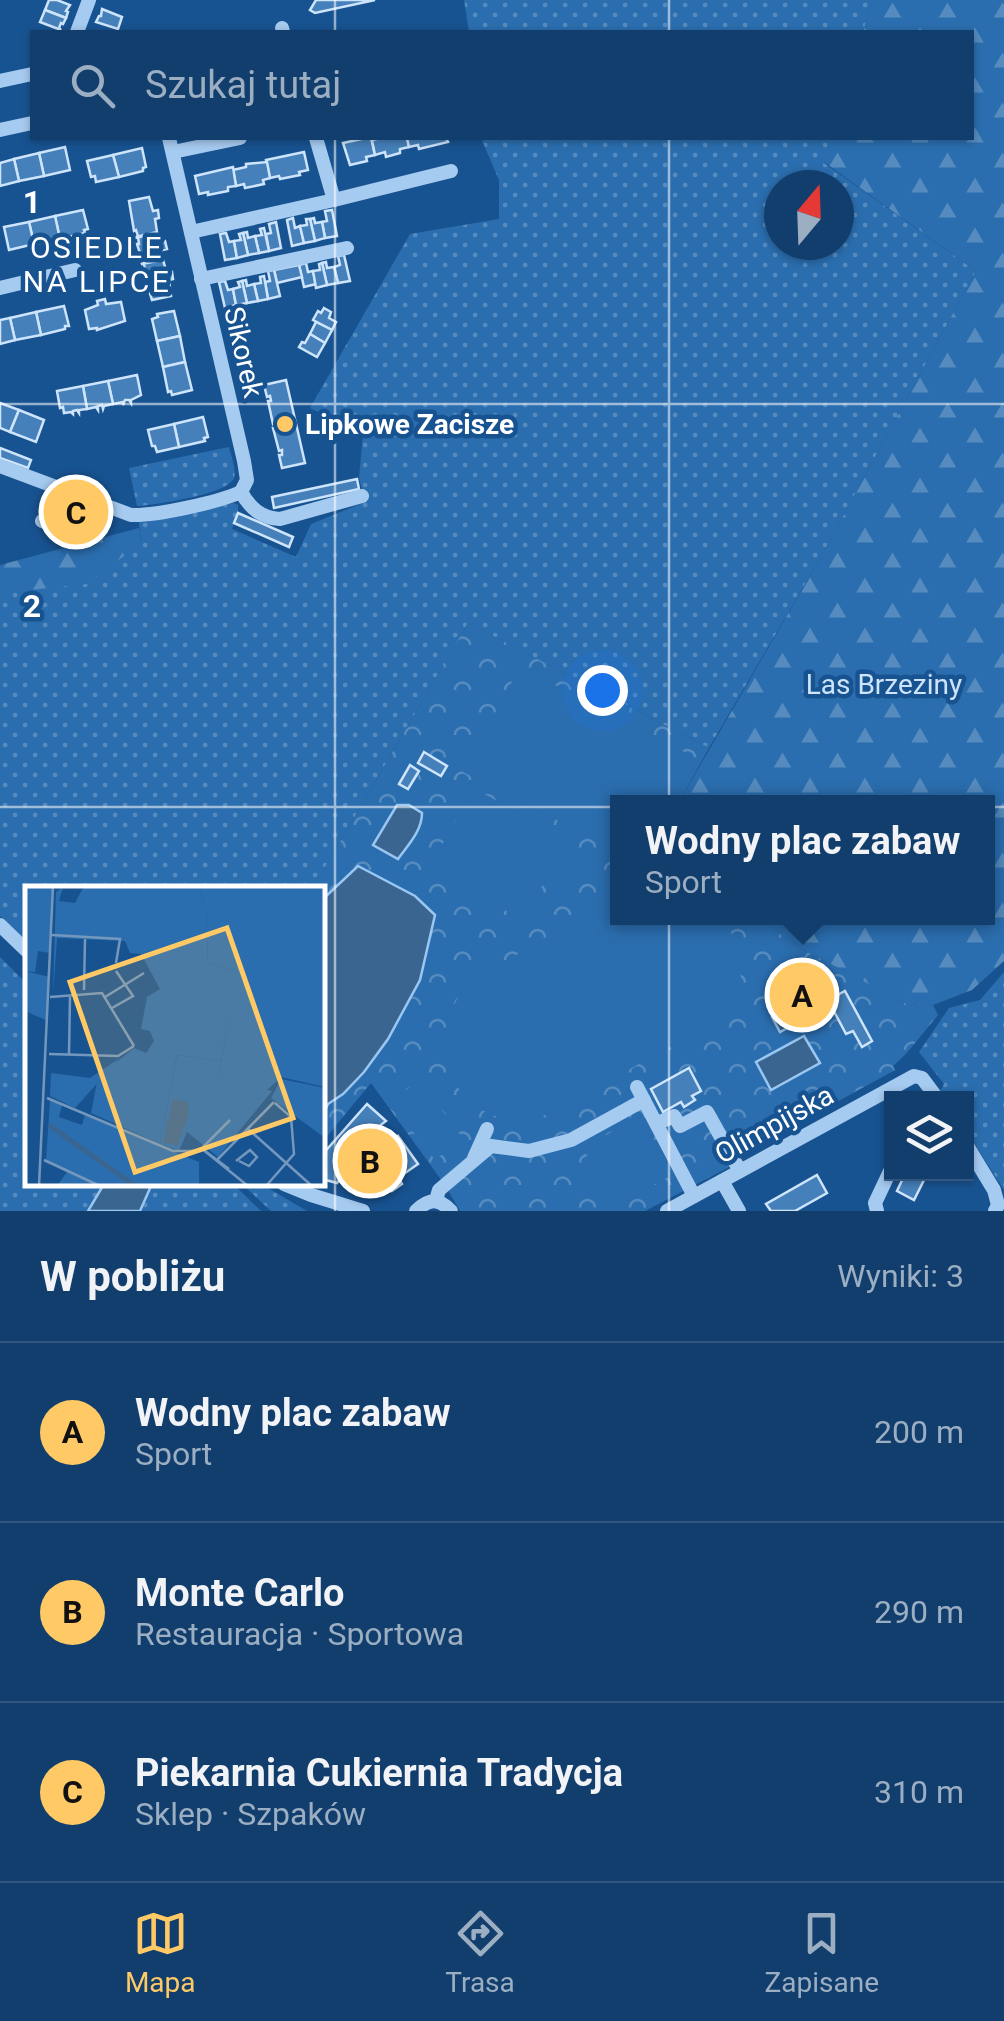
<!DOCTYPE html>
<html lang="pl">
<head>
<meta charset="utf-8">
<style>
  body { margin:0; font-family:Roboto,sans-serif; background:#1b4572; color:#f1f3f6 }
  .controls { position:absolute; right:30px; bottom:30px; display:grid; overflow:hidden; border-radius:0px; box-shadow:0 2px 8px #0004 }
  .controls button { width:90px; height:90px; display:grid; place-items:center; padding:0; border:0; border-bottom:2px solid #315780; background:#123e6d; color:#f1f3f6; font:50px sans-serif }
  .compass { position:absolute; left:764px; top:170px; width:90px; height:90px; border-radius:50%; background:#123e6d; box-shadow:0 2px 8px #0004; rotate:19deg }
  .you { position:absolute; left:602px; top:690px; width:35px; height:35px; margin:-25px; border:8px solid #fff; border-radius:50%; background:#1a73e8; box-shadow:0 0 0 15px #1a73e833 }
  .badge { display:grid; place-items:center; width:65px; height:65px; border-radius:50%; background:#ffca65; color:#111; font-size:32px; font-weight:700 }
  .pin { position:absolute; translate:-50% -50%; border:5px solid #fff; box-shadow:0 2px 10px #0006 }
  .popup { position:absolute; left:610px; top:795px; width:385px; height:130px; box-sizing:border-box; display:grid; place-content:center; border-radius:0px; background:#123e6d; filter:drop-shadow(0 2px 8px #0005); font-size:32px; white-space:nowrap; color:#9caec2 }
  .popup b { font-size:38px; color:#f1f3f6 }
  .popup::after { content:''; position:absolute; left:50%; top:100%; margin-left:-20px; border:20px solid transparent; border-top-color:#123e6d }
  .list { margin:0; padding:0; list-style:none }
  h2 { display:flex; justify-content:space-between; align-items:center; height:130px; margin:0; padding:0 40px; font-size:42px }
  h2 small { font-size:32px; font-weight:400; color:#9caec2 }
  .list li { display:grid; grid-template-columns:65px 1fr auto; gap:30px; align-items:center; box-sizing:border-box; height:180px; padding:0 40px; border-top:2px solid #315780 }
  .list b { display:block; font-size:38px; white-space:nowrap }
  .list p { margin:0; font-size:32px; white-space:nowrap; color:#9caec2 }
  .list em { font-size:32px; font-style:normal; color:#9caec2 }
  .icon { flex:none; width:55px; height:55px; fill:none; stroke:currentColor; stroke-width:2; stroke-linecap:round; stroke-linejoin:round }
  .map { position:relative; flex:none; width:1004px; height:1211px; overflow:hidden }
  .search { position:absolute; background:#123e6d; box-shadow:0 2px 8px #0004; left:30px; right:30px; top:30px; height:110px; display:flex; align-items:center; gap:25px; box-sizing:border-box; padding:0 35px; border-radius:0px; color:#9caec2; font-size:38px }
  .sheet { height:670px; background:#123e6d }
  nav { display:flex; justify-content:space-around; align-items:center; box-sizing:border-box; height:140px; border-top:2px solid #315780; background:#123e6d; font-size:28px; color:#9caec2 }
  nav a { display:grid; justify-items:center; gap:5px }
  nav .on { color:#ffca65 }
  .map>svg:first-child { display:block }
  .grass { fill:url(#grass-dots); fill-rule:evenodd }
  .forest { fill:url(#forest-firs) }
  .park { fill:url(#park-crowns) }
  .pitch { fill:#2b6eaf }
  .water { fill:#3a6591; stroke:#99c7f2; stroke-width:2.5 }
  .building { fill:#4580ba; stroke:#cde4fb; stroke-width:2.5 }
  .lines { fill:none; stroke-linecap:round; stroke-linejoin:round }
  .minor { stroke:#a6cbf0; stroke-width:14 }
  .grid { fill:none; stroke:#fff; stroke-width:2.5; stroke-opacity:0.55 }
  .poi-dot { fill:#ffca65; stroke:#185391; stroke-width:4 }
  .labels { text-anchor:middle; stroke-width:9; stroke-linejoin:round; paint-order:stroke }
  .street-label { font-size:28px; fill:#fff; stroke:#185391 }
  .poi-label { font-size:28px; font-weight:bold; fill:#fff; stroke:#185391; text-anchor:start }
  .park-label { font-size:28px; fill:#cde4fb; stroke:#185391 }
  .neighbourhood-label { font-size:30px; letter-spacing:2.5px; fill:#fff; stroke:#185391 }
  .inset-river { fill:none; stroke:#3a6591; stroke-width:5 }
  .inset-road { fill:none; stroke:#7498bd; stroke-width:2.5 }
  .view { fill:#ffca65; fill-opacity:0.15; stroke:#ffca65; stroke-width:5 }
  .inset-edge { fill:none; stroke:#fff; stroke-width:5 }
  .grid-label { font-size:32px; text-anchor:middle; font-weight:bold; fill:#fff; stroke:#185391; stroke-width:9; stroke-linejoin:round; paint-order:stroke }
</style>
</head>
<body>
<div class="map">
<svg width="1004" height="1211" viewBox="0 0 1004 1211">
  <defs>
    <pattern id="grass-dots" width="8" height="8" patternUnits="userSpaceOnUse" patternTransform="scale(2.5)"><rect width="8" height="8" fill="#2b6eaf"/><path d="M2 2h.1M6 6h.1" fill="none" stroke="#558bbf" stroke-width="1.8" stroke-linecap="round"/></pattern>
    <pattern id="forest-firs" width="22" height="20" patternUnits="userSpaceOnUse" patternTransform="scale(2.5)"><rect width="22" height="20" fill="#2b6eaf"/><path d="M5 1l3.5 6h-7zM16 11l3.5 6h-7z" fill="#558bbf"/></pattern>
    <pattern id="park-crowns" width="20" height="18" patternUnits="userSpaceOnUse" patternTransform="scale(2.5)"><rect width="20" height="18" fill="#2b6eaf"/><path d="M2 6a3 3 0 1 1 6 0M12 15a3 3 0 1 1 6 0" fill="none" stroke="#558bbf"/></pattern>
  </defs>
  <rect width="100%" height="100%" fill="#185391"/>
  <g class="grass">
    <path d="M464,0H873L863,32H469Z"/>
    <path d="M481,138H831L824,163L976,271L822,555L709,748L468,623L313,888H28L27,942L0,916V593L41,587L141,543L139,522L234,503L238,505V513L232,529L296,557L311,524L365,502L359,478L363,434L310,408L410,234L499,219V180ZM779,185H839V245H779Z"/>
    <path d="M229,447C231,456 237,470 234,478C229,494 154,505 137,506L129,468Z"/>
    <path d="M0,957L27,984L28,1184H233L261,1211H0Z"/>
    <path d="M1004,972V1190L967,1132L966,1098H945L940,1091L944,1084L919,1052L949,1008L980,1000Z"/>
    <path d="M242,1184H261L307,1211H271Z"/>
  </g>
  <g class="forest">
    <path d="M873,0H1004V961L972,990L933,1005L906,1004L800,948L757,918H987V802H679L822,555L976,271L824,162L831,138H972V32H863Z"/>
    <path d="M139,528L141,543L87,584L0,593V565Z"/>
  </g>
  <path class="park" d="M468,623L709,748L679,802H617V918H757L800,948L906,1004L933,1005L938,1015L906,1054L893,1066L895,1070L733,1159L735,1164L645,1211H460L445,1185L371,1083L323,1141L322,888H313Z"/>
  <g class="pitch">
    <path d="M520,667L698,759L674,802H617V851L463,772Z"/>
    <path d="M473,788L567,839L566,843L588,854L569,890L546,879L523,920L429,869Z"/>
    <path d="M617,899V918H720C742,941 749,974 731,1003C727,1009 720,1016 715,1022L548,1114C492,1139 433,1086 446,1028C450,1008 459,995 471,980Z"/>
    <path d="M419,1080L463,1138L435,1160L390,1102Z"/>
    <path d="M640,1116L672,1175L615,1206L583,1148Z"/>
  </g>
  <g class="water">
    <path d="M397,805H409L422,813C422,831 408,845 398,859L373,845Z"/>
    <path d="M358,866L415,896L435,915L420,980L388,1039L364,1072L343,1094L328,1104L323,1114V899Z"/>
    <path d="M805,970L826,1007L780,1032L772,1017L791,1006L779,984Z"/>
    <path d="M804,1036L820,1063L771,1090L756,1062Z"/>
    <path d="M104,1184H151V1186L140,1211H88Z"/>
  </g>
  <g class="building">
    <path d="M49,0H57L70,5L66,11L68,12L66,18L45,10Z"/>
    <path d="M316,0H375L315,13L310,10Z"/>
    <path d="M102,9L122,17L118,29L96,22L99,16H101Z"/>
    <path d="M45,10L66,18L63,24L61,23L59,28L61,30L40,22Z"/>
    <path d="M366,138H371L375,155L366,157L367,161L350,165L343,143Z"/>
    <path d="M381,138H407L409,147L400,149V153L386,157L385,152L375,155L372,140Z"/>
    <path d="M407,138H446L448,142L419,149L418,145L409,147Z"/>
    <path d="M65,147L70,170L44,176L39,153Z"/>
    <path d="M142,148L146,167L143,168V171L119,177L113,155Z"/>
    <path d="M304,152L308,170L299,172L300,175L280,179L279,176L270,178L266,160Z"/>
    <path d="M39,153L44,176L19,181L14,159Z"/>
    <path d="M113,155L119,177L96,182L95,176L91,177L87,161Z"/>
    <path d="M14,159L19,181L0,186V163Z"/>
    <path d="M267,162L270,178L263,180L264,184L245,188L244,184L236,186L233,170L246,167V164Z"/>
    <path d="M233,167L236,186L228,187V191L208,195V192L199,194L195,176Z"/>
    <path d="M149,197L153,211L158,210L159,218L155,219L157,232L136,237L138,236L136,230L134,231L129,201Z"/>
    <path d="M83,210L88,229L84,230L85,233L60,239L55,216Z"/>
    <path d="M332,210L337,236L325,238L322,222L327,221L325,211Z"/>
    <path d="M55,216L60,239L34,244L29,222Z"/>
    <path d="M293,218L295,228L300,226L304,243L292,246L287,220Z"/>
    <path d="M314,218L315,223L322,222L325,238L315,241L310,219Z"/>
    <path d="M306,219H310L315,241L304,243L300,226L307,225Z"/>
    <path d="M29,222L34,244L9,250L4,227Z"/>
    <path d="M276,222L281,248L269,251L266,234L271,233L269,224Z"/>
    <path d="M264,228L269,251L259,253L255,236L262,235L260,229Z"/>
    <path d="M247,232L248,238L255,236L259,253L248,255L243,233Z"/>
    <path d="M157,233L160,241H165L167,249L162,250L161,253L163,259L141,264L143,263L137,244H139L138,237L135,238Z"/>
    <path d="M226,233L229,242L234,241L237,258L225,260L220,234Z"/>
    <path d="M243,233L248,255L237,258L234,241L241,240L239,234Z"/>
    <path d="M344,255L350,281L338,283L334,267L340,265L338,256Z"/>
    <path d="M163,260L167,273L172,272L173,279L169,280L171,296L152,300L143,271H145L144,264H141Z"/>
    <path d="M326,262L327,268L334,267L338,283L327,285L322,263Z"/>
    <path d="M306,263L308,272L313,271L316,284L304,287L299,265Z"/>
    <path d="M322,263L327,285L316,288L313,271L320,270L319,264Z"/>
    <path d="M299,265L302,277L277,283L274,270Z"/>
    <path d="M274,270L280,296L268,299L265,282L270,281L268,271Z"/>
    <path d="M264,276L268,299L258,301L254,284L261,283L260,277Z"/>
    <path d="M246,280L247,286L254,284L258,301L247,303L242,281Z"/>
    <path d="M225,281L228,290L233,289L236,305L225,308L219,282Z"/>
    <path d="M242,281L247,303L236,305L233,289L240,287L238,282Z"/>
    <path d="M105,299L106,304L121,302L125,321L97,330V328L89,329L85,310L98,305L97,301Z"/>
    <path d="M64,306L69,326H65V329L41,335L36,312Z"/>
    <path d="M324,308L331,312L329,318L336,322L332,330L313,320L318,311L321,313Z"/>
    <path d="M174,311L180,336L157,341L152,319L158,317L157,314Z"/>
    <path d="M36,312L41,335L15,340L10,318Z"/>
    <path d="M10,318L15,340L0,344V320Z"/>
    <path d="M316,322L332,330L325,343L310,334Z"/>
    <path d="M310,334L325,343L317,357L299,347L302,342L305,343Z"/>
    <path d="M180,336L185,362L163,367L157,341Z"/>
    <path d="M185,362L192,390L172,395L171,391L168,392L163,367Z"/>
    <path d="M137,375L141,395L131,400V403L129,400H125L123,405V402L113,404L108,381Z"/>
    <path d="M286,380L305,463L282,468L279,455H282V450L279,451L273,428H277L276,423L273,424L268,401H271L270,396L267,397L264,385Z"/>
    <path d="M108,381L113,404L104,406L103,409L102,405L98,406V410L96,407L87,409L83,386Z"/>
    <path d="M83,386L87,409L79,410V413L77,410L73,411V414L71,412L64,413L63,407L60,408L57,391Z"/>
    <path d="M0,403L19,410L10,432L0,428Z"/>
    <path d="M19,410L44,420L36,442L10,432Z"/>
    <path d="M203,417L208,437L204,438L205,441L179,447L174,424Z"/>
    <path d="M174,424L179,447L157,452L155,446H152L148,430Z"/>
    <path d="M0,448L31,460L28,468L0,458Z"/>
    <path d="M357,479L359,489L274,508L272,497Z"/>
    <path d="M50,498L86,511L80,526L45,513Z"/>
    <path d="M238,513L293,537L289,547L234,523Z"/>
    <path d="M424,752L447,766L441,776L418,763Z"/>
    <path d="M410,765L419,771L408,789L399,784Z"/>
    <path d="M845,991L872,1041L862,1047L853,1031L846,1034L828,1000Z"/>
    <path d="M689,1068L701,1091L692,1096L695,1100L684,1107L681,1102L663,1112L651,1089Z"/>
    <path d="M367,1104L386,1121L353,1146L359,1155L337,1183L322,1179V1155Z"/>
    <path d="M393,1134L396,1138L398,1136L418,1164L398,1178L402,1184L392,1191L379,1172L385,1168L379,1160L382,1157L377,1145Z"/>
    <path d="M905,1174H927L914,1200L897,1191Z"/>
    <path d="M817,1175L827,1193L795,1211H771L766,1204Z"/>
  </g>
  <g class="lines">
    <g class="minor">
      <path d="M282,28L283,32"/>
      <path d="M77,32L89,0"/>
      <path d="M0,81L32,74"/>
      <path d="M0,130L32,123"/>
      <path d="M169,138L244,461L247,480L241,492"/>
      <path d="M173,152L240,138"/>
      <path d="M334,200L451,171"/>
      <path d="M191,232L334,200L316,138"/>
      <path d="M201,279L347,248"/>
      <path d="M0,288L75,270"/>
      <path d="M0,466L131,515C156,516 219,502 241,492"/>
      <path d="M241,492C250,508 261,518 280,519L362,496"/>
      <path d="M42,521L80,533L88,526L97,503"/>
      <path d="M0,925L28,952"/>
      <path d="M637,1087L694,1196"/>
      <path d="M658,1123L674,1116L680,1126L707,1112L740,1171"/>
      <path d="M966,1144L994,1190L998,1205L995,1211"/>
      <path d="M474,1158L487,1129"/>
      <path d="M722,1181L739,1211"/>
      <path d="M284,1184L311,1195L363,1211"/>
      <path d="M436,1200L439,1190L491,1146L529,1151L571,1140L644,1100"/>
      <path d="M416,1211C429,1198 439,1198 451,1211"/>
      <path d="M667,1211L914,1076L922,1078L937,1098"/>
      <path d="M877,1211L875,1203L892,1167"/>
    </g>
  </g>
  <path class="grid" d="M335,0V32M669,0V32M335,138V1211M669,138V1211M0,404H1004M0,807H1004"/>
  <circle class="poi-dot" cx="285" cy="424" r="10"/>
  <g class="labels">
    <g class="street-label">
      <text transform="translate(244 352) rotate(77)" y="10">Sikorek</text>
      <text transform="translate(774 1124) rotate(-29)" y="10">Olimpijska</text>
    </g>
    <g class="poi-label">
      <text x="305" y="434">Lipkowe Zacisze</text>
    </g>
    <g class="park-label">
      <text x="884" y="694">Las Brzeziny</text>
    </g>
    <g class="neighbourhood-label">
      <text x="97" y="258">OSIEDLE<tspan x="97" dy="34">NA LIPCE</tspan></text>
    </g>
  </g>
  <g transform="translate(25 886)">
    <rect width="300" height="300" fill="#185391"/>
    <path d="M59,0H173L181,23L183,77L213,86L196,175L152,169L135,258L66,227L73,191L109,162L121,167L129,155L125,145L116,143L122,111L135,103L116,68L105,67L100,55L32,52L28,109L31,6L38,1L34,15L50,17ZM0,85L24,91L23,135L0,125ZM256,193L300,202V252L246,212ZM25,214L37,219L34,231L57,239L60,229L174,276V300H32L42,286L21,275Z" fill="#2b6eaf"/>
    <path d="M0,0H28L25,67L13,65L10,86L0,85ZM173,0H300V201L256,191L241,205L193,193L212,86L183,77L181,23ZM95,172L50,222L25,210L26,187L65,192Z" fill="#2b6eaf"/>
    <path d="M152,169L196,175L194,193L247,205L193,271L162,246L154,265L135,258Z" fill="#2b6eaf"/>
    <path d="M162,173L195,178L192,197L159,192ZM204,200L212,205V218L189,243L176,242L172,224L193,201Z" fill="#2b6eaf"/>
    <path d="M148,213L163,216L164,227L152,260L138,256Z" fill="#3a6591"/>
    <path class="inset-river" d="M24,239L110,300"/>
    <path class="inset-road" d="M27,49L95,53L91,77M59,104L60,53M25,111L77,107L109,160M80,111L119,87M87,122L108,110L91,85M24,168L93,170L109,160M44,169L45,111M22,212L148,265H176M222,242L287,300M178,261L205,234M19,274L75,300M192,274L249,216M211,275L225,264L232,271L224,280L214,275M204,283L176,262L223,300M14,300L28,0M241,300L269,268L266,231L250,217"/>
    <path class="view" d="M202,42L268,232L110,286L45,96Z"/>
    <rect width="300" height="300" class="inset-edge"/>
  </g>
  <g class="grid-label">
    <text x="32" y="213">1</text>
    <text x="32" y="617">2</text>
  </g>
</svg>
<div class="controls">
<button><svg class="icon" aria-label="layers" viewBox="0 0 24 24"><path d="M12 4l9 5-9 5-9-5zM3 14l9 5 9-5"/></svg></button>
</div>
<svg class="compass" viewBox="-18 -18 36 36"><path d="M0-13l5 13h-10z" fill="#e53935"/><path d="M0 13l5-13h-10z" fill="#9caec2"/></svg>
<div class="you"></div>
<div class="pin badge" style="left:802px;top:995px">A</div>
<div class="popup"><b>Wodny plac zabaw</b>Sport</div>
<div class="pin badge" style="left:370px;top:1161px">B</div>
<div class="pin badge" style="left:76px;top:512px">C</div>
<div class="search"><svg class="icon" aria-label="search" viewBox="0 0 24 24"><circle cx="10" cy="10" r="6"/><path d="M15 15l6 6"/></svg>Szukaj tutaj</div>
</div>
<section class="sheet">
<h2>W pobliżu<small>Wyniki: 3</small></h2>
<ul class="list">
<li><span class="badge">A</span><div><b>Wodny plac zabaw</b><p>Sport</p></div><em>200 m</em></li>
<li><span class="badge">B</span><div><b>Monte Carlo</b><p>Restauracja · Sportowa</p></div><em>290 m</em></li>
<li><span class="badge">C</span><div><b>Piekarnia Cukiernia Tradycja</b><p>Sklep · Szpaków</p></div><em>310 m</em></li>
</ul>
</section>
<nav>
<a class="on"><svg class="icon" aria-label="map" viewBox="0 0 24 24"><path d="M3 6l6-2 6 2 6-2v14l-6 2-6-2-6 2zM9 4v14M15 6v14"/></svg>Mapa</a>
<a><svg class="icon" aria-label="directions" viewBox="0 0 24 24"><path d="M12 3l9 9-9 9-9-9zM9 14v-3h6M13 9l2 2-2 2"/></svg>Trasa</a>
<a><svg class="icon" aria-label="saved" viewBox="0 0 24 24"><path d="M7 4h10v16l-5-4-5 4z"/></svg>Zapisane</a>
</nav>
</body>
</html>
